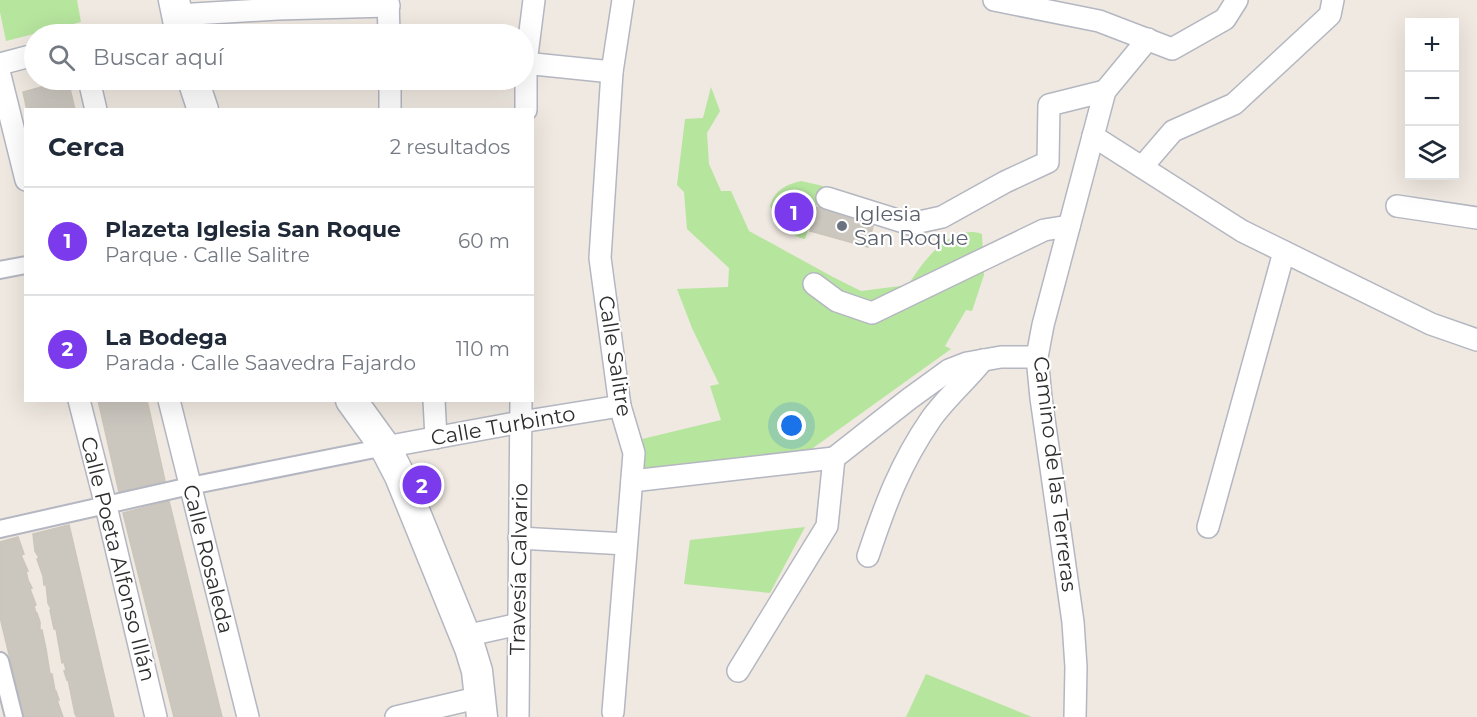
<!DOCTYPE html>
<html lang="es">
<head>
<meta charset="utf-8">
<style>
  body { margin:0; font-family:Montserrat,sans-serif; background:#f2f2f3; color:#1f2937 }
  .controls { position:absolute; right:18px; top:18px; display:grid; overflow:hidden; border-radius:0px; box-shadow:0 6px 24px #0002 }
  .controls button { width:54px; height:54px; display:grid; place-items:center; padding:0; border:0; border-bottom:2px solid #e0e1e3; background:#fff; color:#1f2937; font:30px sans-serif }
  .you { position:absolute; left:792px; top:426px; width:21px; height:21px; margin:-15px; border:4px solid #fff; border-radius:50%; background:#1a73e8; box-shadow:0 0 0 9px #1a73e833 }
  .badge { display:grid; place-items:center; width:39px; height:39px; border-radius:50%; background:#7c3aed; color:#fff; font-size:20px; font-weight:700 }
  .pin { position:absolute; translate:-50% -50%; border:3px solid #fff; box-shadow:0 2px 6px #0006 }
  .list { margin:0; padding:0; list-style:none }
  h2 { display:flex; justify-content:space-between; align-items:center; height:78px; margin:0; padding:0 24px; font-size:26px }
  h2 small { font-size:20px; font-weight:400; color:#747a83 }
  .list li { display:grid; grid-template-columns:39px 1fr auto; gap:18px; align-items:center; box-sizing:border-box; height:108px; padding:0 24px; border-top:2px solid #e0e1e3 }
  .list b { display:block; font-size:22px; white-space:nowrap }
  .list p { margin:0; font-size:20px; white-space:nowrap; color:#747a83 }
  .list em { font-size:20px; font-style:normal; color:#747a83 }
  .icon { flex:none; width:33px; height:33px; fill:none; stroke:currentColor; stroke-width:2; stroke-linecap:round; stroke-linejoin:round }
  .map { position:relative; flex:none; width:1477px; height:717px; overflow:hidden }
  .search { position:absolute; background:#fff; box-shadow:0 6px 24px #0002; left:24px; top:24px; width:510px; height:66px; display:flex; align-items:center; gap:15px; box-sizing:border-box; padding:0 21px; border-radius:33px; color:#747a83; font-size:22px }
  .panel { position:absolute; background:#fff; box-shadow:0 6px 24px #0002; left:24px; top:108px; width:510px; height:294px; border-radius:0px }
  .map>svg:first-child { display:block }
  .green { fill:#b6e59e }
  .building { fill:#cbc7bf; stroke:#cbc5ba; stroke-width:1.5 }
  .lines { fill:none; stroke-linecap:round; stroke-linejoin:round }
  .pedestrian-casing { stroke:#b4b7c1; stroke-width:20 }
  .minor-casing { stroke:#b4b7c1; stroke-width:24 }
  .secondary-casing { stroke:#b4b7c1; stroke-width:33 }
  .path { stroke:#c9c9c9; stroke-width:4; stroke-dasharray:4.5 3; stroke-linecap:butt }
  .pedestrian { stroke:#fff; stroke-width:16 }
  .minor { stroke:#fff; stroke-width:21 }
  .secondary { stroke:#fff; stroke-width:30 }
  .worship-dot { fill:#6b7280; stroke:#fff; stroke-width:2 }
  .labels { text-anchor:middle; stroke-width:4.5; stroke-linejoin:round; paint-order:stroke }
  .worship-label { font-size:21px; fill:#5b616d; stroke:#fff; text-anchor:start }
  .street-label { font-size:21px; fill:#2e2e2e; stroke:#fff }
</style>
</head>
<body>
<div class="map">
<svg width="1477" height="717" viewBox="0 0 1477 717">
  <rect width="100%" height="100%" fill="#efe9e1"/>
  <g class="green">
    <path d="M0,0H77L81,22L6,41L0,12Z"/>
    <path d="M711,87L720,111L707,133L709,164L721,191H731L749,231L833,277L861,291L908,285C923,262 950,223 982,234L984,275L972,311L966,310L945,346L951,349L806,453L649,471L639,469L638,440L721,420L710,386L719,384L692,328L677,289L728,287L729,268L687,229L684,192L677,185L685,119L703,118Z"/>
    <path d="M801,181L823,186L805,239C791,238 776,218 770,206C775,190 785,185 801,181Z"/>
    <path d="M805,527L770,593L684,584L690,540Z"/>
    <path d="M926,674L1032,717H906Z"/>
  </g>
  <g class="building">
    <path d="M68,80L75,110H27L23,92Z"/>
    <path d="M816,207L874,222L868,247L810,231Z"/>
    <path d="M98,400H147L165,481L119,492Z"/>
    <path d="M169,501L222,717H174L123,513Z"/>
    <path d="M69,525L114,717H77L75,714L68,679L67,680L64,671L66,670L64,662L62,663L56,629H54L50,610L51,609L48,603L46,584L44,585L43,576L37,559L39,558L35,551L33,534Z"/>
    <path d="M18,537L24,554L21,555L28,571H26L28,580L32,588L30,589L36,605L34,606L36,613H37L40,622V631L42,630L46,649L50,674H52L55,691H56L59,700H57L63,717H24L0,617V542Z"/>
  </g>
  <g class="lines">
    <g class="pedestrian-casing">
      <g id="pedestrian">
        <path d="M0,270L26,265"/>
        <path d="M0,529L190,486L385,447"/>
        <path d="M0,661L14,717"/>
      </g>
    </g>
    <g class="minor-casing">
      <g id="minor">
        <path d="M388,0L389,34"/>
        <path d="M994,0L1099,21L1172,49L1225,19L1237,0"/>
        <path d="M177,15L278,9L389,6"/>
        <path d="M524,63L612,72"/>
        <path d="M0,64L34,55"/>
        <path d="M0,75L26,180"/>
        <path d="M89,80L96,110"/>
        <path d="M390,80V110"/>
        <path d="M526,110V63L534,0"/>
        <path d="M1093,136L1242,231L1431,324L1477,340"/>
        <path d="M1142,167L1173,131L1234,104L1330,15L1333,0"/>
        <path d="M827,198L910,224L942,217L1005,182L1048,162L1049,105L1105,91"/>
        <path d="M1397,206L1477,218"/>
        <path d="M814,284L837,301L872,313L1044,230L1069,226"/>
        <path d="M79,400L106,506L156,717"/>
        <path d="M169,400L248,717"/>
        <path d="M434,400L436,438"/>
        <path d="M385,447L521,422L620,406"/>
        <path d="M834,458L909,399L949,370L967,363L1001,357H1037"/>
        <path d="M632,481L834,458"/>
        <path d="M1208,527L1284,252"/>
        <path d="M519,538L626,544"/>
        <path d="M868,556C885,505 900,464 931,419C946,398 967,380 983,360"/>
        <path d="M465,636L519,624"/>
        <path d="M738,671L827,526L834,458"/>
        <path d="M613,712L634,453L620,406L600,258L612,72L623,0"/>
        <path d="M396,717L481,697"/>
        <path d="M518,717L521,400"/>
        <path d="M1075,717L1076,667L1073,622L1041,398L1037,357L1043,325L1105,91L1148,39"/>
      </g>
    </g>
    <g class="secondary-casing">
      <g id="secondary">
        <path d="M174,0L181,34"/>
        <path d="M193,80L203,110"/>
        <path d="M351,400L385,447L400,476L470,648L477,671L482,717"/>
      </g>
    </g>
    <path class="path" d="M109,84L126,80"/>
    <use href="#pedestrian" class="pedestrian"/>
    <use href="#minor" class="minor"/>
    <use href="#secondary" class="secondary"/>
  </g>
  <circle class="worship-dot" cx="842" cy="226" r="6"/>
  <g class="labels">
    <g class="worship-label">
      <text x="854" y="221">Iglesia<tspan x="854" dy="24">San Roque</tspan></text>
    </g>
    <g class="street-label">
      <text transform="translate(615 356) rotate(81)" y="7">Calle Salitre</text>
      <text transform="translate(503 426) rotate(-10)" y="7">Calle Turbinto</text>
      <text transform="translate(1055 474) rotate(83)" y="7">Camino de las Terreras</text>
      <text transform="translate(118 559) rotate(76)" y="7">Calle Poeta Alfonso Illán</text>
      <text transform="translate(208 559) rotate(76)" y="7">Calle Rosaleda</text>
      <text transform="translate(519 569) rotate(-89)" y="7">Travesía Calvario</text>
    </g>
  </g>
</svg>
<div class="controls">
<button>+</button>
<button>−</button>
<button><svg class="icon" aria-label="layers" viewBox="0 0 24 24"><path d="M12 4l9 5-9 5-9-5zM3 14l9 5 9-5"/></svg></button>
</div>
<div class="you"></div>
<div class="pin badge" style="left:794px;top:212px">1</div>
<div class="pin badge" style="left:422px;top:485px">2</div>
<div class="search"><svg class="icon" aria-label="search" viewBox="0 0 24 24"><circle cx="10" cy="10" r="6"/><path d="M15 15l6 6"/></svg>Buscar aquí</div>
<section class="panel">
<h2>Cerca<small>2 resultados</small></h2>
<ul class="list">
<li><span class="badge">1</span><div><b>Plazeta Iglesia San Roque</b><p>Parque · Calle Salitre</p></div><em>60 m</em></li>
<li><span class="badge">2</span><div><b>La Bodega</b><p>Parada · Calle Saavedra Fajardo</p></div><em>110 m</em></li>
</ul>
</section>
</div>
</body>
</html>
